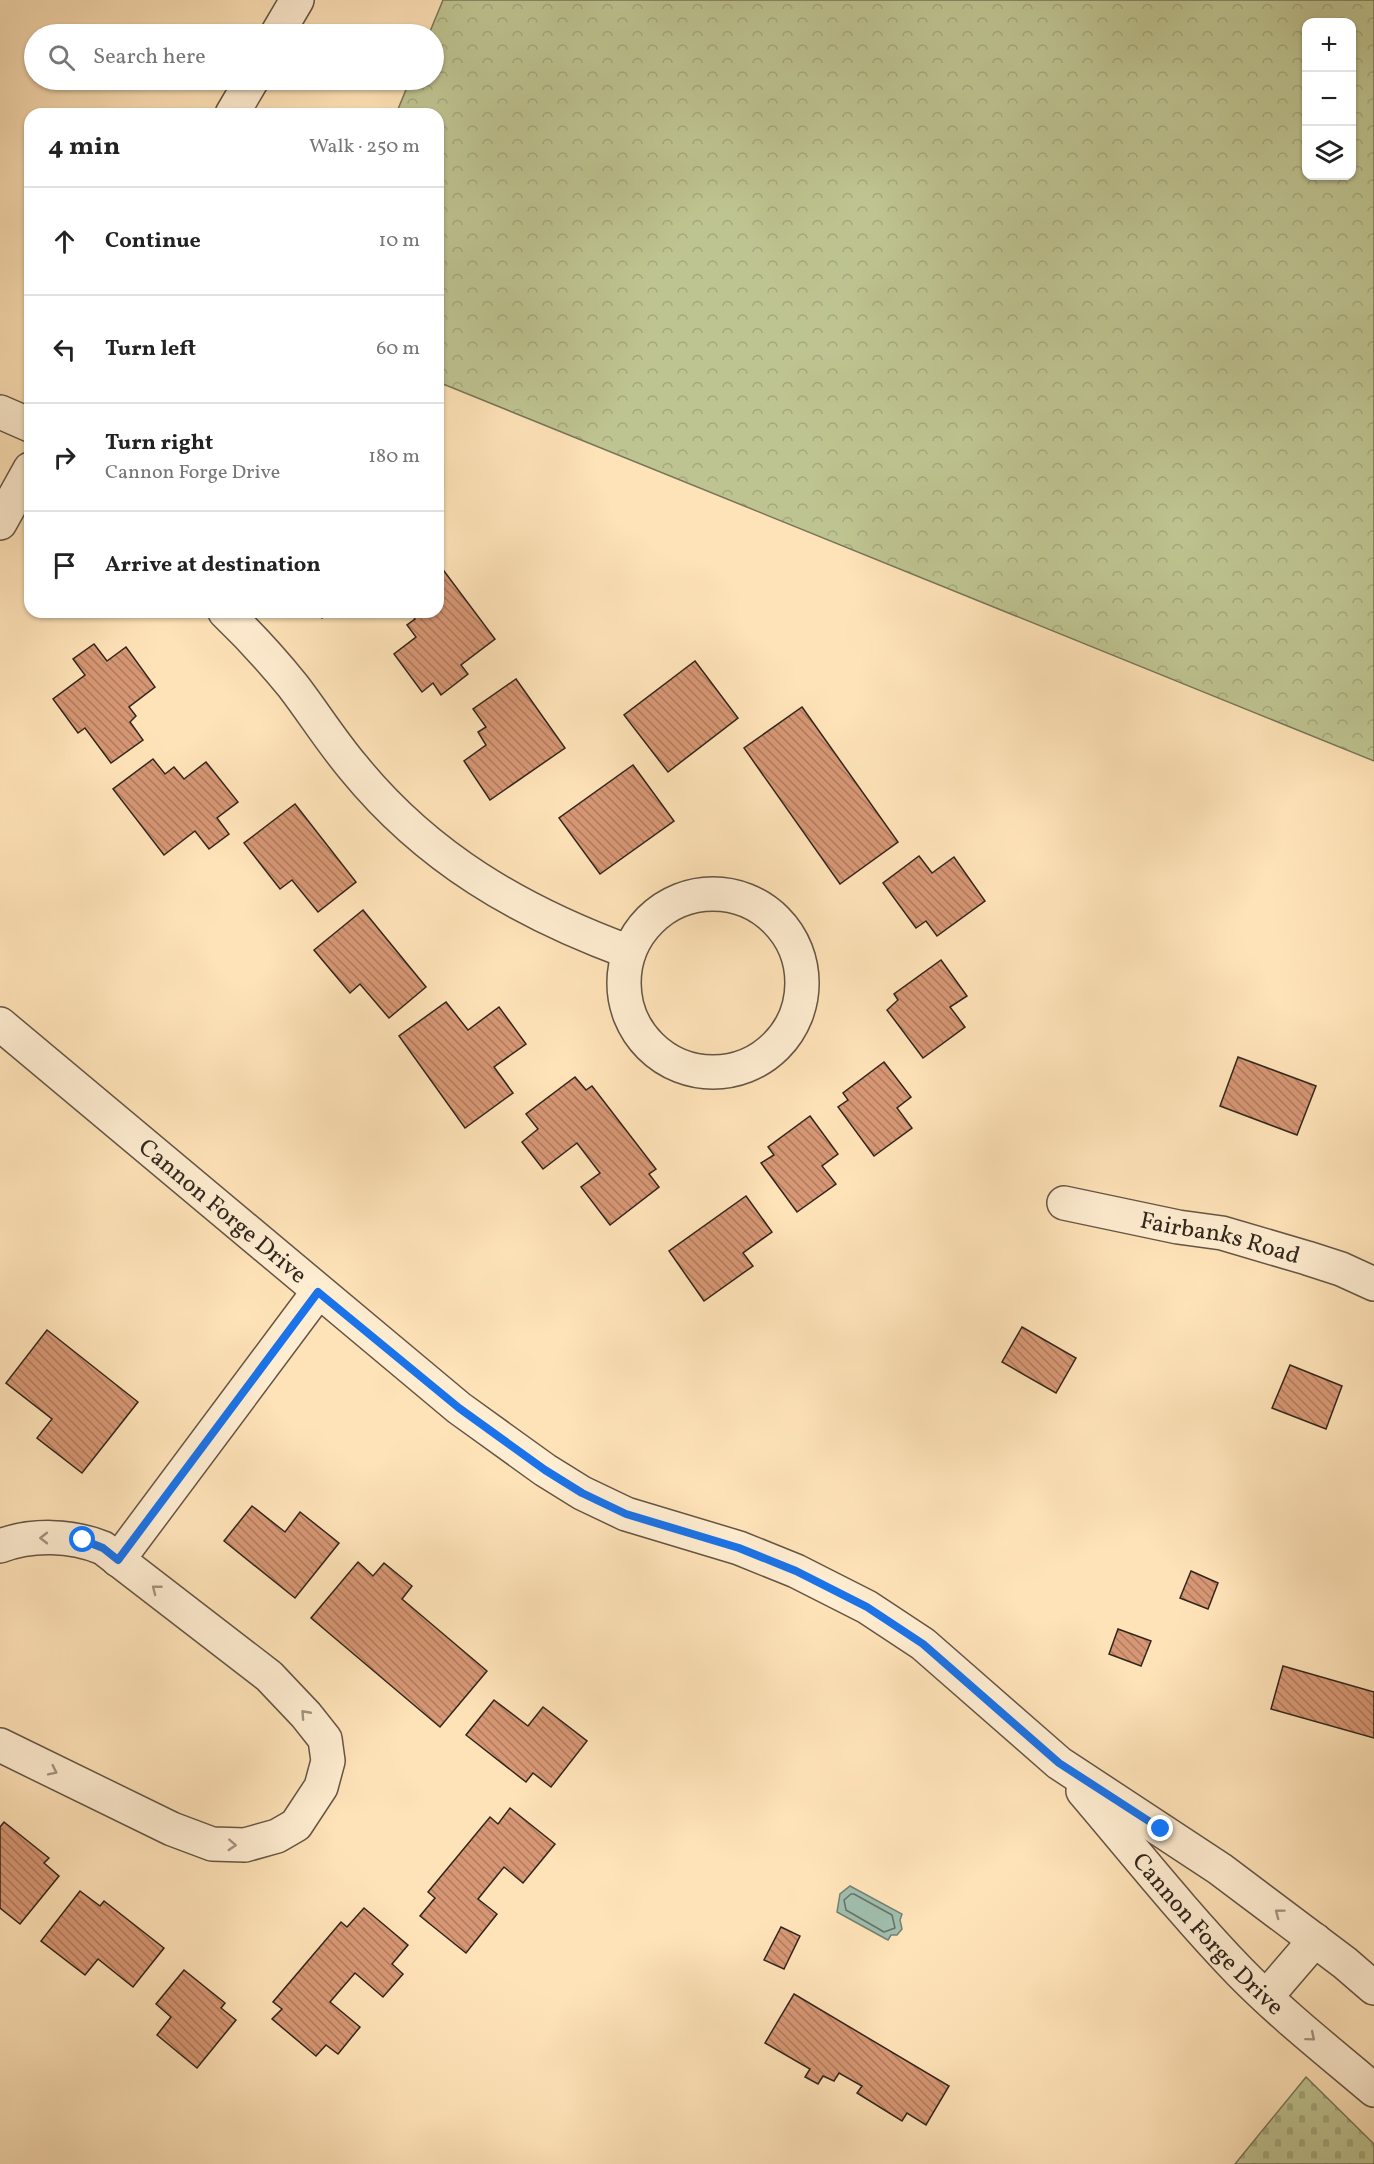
<!DOCTYPE html>
<html lang="en">
<head>
<meta charset="utf-8">
<style>
  body { margin:0; font-family:Vollkorn,serif; background:#f2f2f2; color:#222 }
  .controls { position:absolute; right:18px; top:18px; display:grid; overflow:hidden; border-radius:12px; box-shadow:0 2px 4px #0004 }
  .controls button { width:54px; height:54px; display:grid; place-items:center; padding:0; border:0; border-bottom:2px solid #e0e0e0; background:#fff; color:#222; font:30px sans-serif }
  .stop { position:absolute; width:18px; height:18px; margin:-14px; border:4px solid #1a73e8; border-radius:50%; background:#fff }
  .stop.end { background:#1a73e8; border-color:#fff; box-shadow:0 2px 6px #0008 }
  .list { margin:0; padding:0; list-style:none }
  h2 { display:flex; justify-content:space-between; align-items:center; height:78px; margin:0; padding:0 24px; font-size:26px }
  h2 small { font-size:20px; font-weight:400; color:#767676 }
  .list li { display:grid; grid-template-columns:39px 1fr auto; gap:18px; align-items:center; box-sizing:border-box; height:108px; padding:0 24px; border-top:2px solid #e0e0e0 }
  .list b { display:block; font-size:22px; white-space:nowrap }
  .list p { margin:0; font-size:20px; white-space:nowrap; color:#767676 }
  .list em { font-size:20px; font-style:normal; color:#767676 }
  .icon { flex:none; width:33px; height:33px; fill:none; stroke:currentColor; stroke-width:2; stroke-linecap:round; stroke-linejoin:round }
  .map { position:relative; flex:none; width:1374px; height:2164px; overflow:hidden }
  .search { position:absolute; background:#fff; box-shadow:0 2px 4px #0004; left:24px; top:24px; width:420px; height:66px; display:flex; align-items:center; gap:15px; box-sizing:border-box; padding:0 21px; border-radius:33px; color:#767676; font-size:22px }
  .panel { position:absolute; background:#fff; box-shadow:0 2px 4px #0004; left:24px; top:108px; width:420px; height:510px; border-radius:18px }
  .map>svg:first-child { display:block }
  .forest { fill:url(#forest-crowns); stroke:#777558; stroke-width:1.5; fill-rule:evenodd }
  .cemetery { fill:url(#cemetery-stones); stroke:#777558; stroke-width:1.5 }
  .water { fill:#a0bead; stroke:#738174; stroke-width:1.5 }
  .lines { fill:none; stroke-linecap:round; stroke-linejoin:round }
  .shore { stroke:#687266; stroke-width:1.5 }
  .building { fill:url(#building-back-hatch); stroke:#30261e; stroke-width:1.5 }
  .minor-casing { stroke:#645544; stroke-width:36 }
  .minor { stroke:#ffedd1; stroke-width:33 }
  .oneway { stroke:#a29380 }
  .route { stroke:#1a73e8; stroke-width:8 }
  .labels { text-anchor:middle; stroke-width:4.5; stroke-linejoin:round; paint-order:stroke }
  .street-label { font-size:24px; fill:#30261e; stroke:#ffedd1 }
</style>
</head>
<body>
<div class="map">
<svg width="1374" height="2164" viewBox="0 0 1374 2164">
  <defs>
    <pattern id="forest-crowns" width="20" height="18" patternUnits="userSpaceOnUse" patternTransform="scale(1.5)"><rect width="20" height="18" fill="#bec491"/><path d="M2 6a3 3 0 1 1 6 0M12 15a3 3 0 1 1 6 0" fill="none" stroke="#a4a87d"/></pattern>
    <pattern id="cemetery-stones" width="16" height="16" patternUnits="userSpaceOnUse" patternTransform="scale(1.5)"><rect width="16" height="16" fill="#bec491"/><path d="M2 7V4a2 2 0 0 1 4 0v3zM10 15v-3a2 2 0 0 1 4 0v3z" fill="#a4a87d"/></pattern>
    <pattern id="building-back-hatch" width="6" height="6" patternUnits="userSpaceOnUse" patternTransform="scale(1.5)"><rect width="6" height="6" fill="#d79774"/><path d="M-1 5l2 2M0 0l6 6M5-1l2 2" fill="none" stroke="#af7b5f"/></pattern>
  </defs>
  <rect width="100%" height="100%" fill="#ffe3b8"/>
  <filter id="stains"><feTurbulence type="fractalNoise" baseFrequency=".00333" numOctaves="4"/><feColorMatrix values="0 0 0 0 .2 0 0 0 0 .09 0 0 0 0 .02 0 0 0 .5 -.17"/></filter>
  <radialGradient id="worn" r=".72"><stop offset=".6" stop-color="#630" stop-opacity="0"/><stop offset="1" stop-color="#630" stop-opacity=".3"/></radialGradient>
  <path class="forest" d="M443,0H1374V761L438,382V114H396L410,80H434V34H429ZM1306,22H1352V176H1306Z"/>
  <path class="cemetery" d="M1306,2077L1374,2144V2164H1235Z"/>
  <path class="water" d="M850,1886L902,1914L900,1920L902,1929L897,1935H891L888,1940L886,1939L837,1912L840,1894Z"/>
  <g class="lines">
    <path class="shore" d="M851,1894H854L892,1915L895,1928L884,1932L846,1910L844,1900Z"/>
  </g>
  <g class="building">
    <path d="M444,571L495,639L461,665L468,674L441,695L433,683L422,692L394,654L416,637L407,625L415,619L410,612H438V575Z"/>
    <path d="M318,612H330L322,618Z"/>
    <path d="M94,644L107,661L126,647L155,687L129,707L136,716L130,722L143,740L111,763L85,728L78,733L53,699L85,675L73,659Z"/>
    <path d="M695,661L738,718L668,772L624,715Z"/>
    <path d="M516,679L565,748L490,800L464,761L486,745L478,732L486,727L473,709Z"/>
    <path d="M802,707L898,842L840,884L744,748Z"/>
    <path d="M153,759L165,774L174,767L184,779L206,762L238,802L217,818L229,834L209,849L195,831L164,855L113,789Z"/>
    <path d="M633,765L674,821L600,874L559,818Z"/>
    <path d="M295,804L356,882L318,912L292,880L280,889L244,843Z"/>
    <path d="M919,856L932,873L954,857L985,901L937,936L926,921L916,928L883,883Z"/>
    <path d="M363,910L426,987L389,1018L360,984L350,993L314,950Z"/>
    <path d="M941,960L967,996L950,1007L965,1027L923,1058L887,1010L898,1000L894,994Z"/>
    <path d="M446,1002L468,1030L499,1007L526,1044L494,1067L513,1093L465,1128L399,1036Z"/>
    <path d="M1238,1057L1316,1086L1297,1135L1220,1106Z"/>
    <path d="M884,1062L911,1097L897,1108L912,1128L874,1156L838,1107L848,1100L843,1093Z"/>
    <path d="M575,1077L586,1090L592,1086L656,1169L649,1174L659,1187L610,1225L581,1187L600,1173L577,1143L543,1169L522,1142L538,1129L526,1114Z"/>
    <path d="M810,1116L838,1154L822,1166L836,1184L797,1212L761,1163L774,1155L768,1147Z"/>
    <path d="M746,1196L772,1232L743,1253L753,1266L704,1301L669,1251Z"/>
    <path d="M1022,1327L1076,1358L1056,1393L1002,1362Z"/>
    <path d="M47,1330L138,1402L82,1473L37,1438L52,1419L6,1383Z"/>
    <path d="M1290,1365L1342,1386L1326,1429L1272,1408Z"/>
    <path d="M252,1506L285,1532L300,1512L339,1543L295,1598L224,1541Z"/>
    <path d="M358,1562L373,1576L384,1563L412,1586L402,1599L487,1671L440,1727L311,1618Z"/>
    <path d="M1191,1571L1218,1583L1208,1609L1180,1598Z"/>
    <path d="M1118,1629L1151,1641L1141,1666L1109,1654Z"/>
    <path d="M1283,1666L1374,1692V1738L1271,1709Z"/>
    <path d="M494,1700L528,1726L543,1707L587,1741L551,1787L533,1773L526,1782L466,1735Z"/>
    <path d="M510,1808L555,1844L523,1883L504,1867L478,1899L497,1914L466,1953L420,1916L435,1898L428,1892L490,1817L498,1824Z"/>
    <path d="M4,1822L49,1858L44,1863L59,1876L20,1924L0,1908V1827Z"/>
    <path d="M80,1891L100,1906L104,1901L164,1948L133,1987L98,1959L85,1975L41,1941Z"/>
    <path d="M364,1908L408,1945L392,1964L403,1974L383,1997L355,1973L330,2002L360,2027L338,2054L326,2045L316,2056L272,2019L282,2009L273,2002L341,1922L347,1927Z"/>
    <path d="M781,1927L800,1936L784,1969L764,1960Z"/>
    <path d="M184,1970L225,2003L221,2008L236,2020L197,2068L157,2035L171,2017L156,2004Z"/>
    <path d="M794,1994L949,2086L926,2125L907,2113L902,2121L857,2093L862,2086L839,2073L834,2081L823,2076L818,2084L805,2077L810,2069L765,2043Z"/>
  </g>
  <g class="lines">
    <g class="minor-casing">
      <g id="minor">
        <path d="M277,34L297,0"/>
        <path d="M232,114L252,80"/>
        <path d="M0,412L30,425"/>
        <path d="M0,523L30,469"/>
        <path d="M225,612C249,635 272,660 293,686C313,712 331,741 353,767C427,858 520,912 629,952"/>
        <circle cx="713" cy="983" r="89"/>
        <path id="s1" d="M0,1024L459,1408L545,1470L582,1493L626,1514L739,1548L796,1571L867,1607L923,1644L1059,1763L1220,1869L1345,1963L1374,1988"/>
        <path id="s2" d="M1064,1203L1178,1227L1222,1233L1307,1258L1341,1269L1374,1284"/>
        <path d="M0,1546C32,1534 71,1535 103,1548L269,1676L306,1715L325,1739L328,1761L321,1787L296,1825L277,1836L245,1845L212,1844L172,1829L0,1745"/>
        <path d="M118,1560L318,1292"/>
        <path id="s3" d="M1083,1791C1135,1852 1184,1914 1240,1972C1281,2014 1328,2051 1374,2090"/>
        <path d="M1266,1997L1315,1940"/>
      </g>
    </g>
    <use href="#minor" class="minor"/>
  </g>
  <defs><path id="oneway-chevron" d="M-2-3.5L2.5 0L-2 3.5" fill="none" stroke-width="1.6" stroke-linecap="round" stroke-linejoin="round" transform="scale(1.5)"/></defs>
  <g class="oneway">
    <use href="#oneway-chevron" transform="translate(44 1538) rotate(-180)"/>
    <use href="#oneway-chevron" transform="translate(156 1589) rotate(-142)"/>
    <use href="#oneway-chevron" transform="translate(305 1714) rotate(-132)"/>
    <use href="#oneway-chevron" transform="translate(53 1771) rotate(26)"/>
    <use href="#oneway-chevron" transform="translate(232 1845) rotate(3)"/>
    <use href="#oneway-chevron" transform="translate(1279 1913) rotate(-143)"/>
    <use href="#oneway-chevron" transform="translate(1311 2037) rotate(40)"/>
  </g>
  <g class="lines">
    <path class="route" d="M83,1540L103,1548L118,1560L318,1292L459,1408L545,1470L582,1493L626,1514L739,1548L796,1571L867,1607L923,1644L1059,1763L1161,1829"/>
  </g>
  <g class="labels">
    <g class="street-label">
      <text dy="8" stroke="none"><textPath href="#s1" startOffset="291">Cannon Forge Drive</textPath></text>
      <text dy="8" stroke="none"><textPath href="#s2" startOffset="160">Fairbanks Road</textPath></text>
      <text dy="8" stroke="none"><textPath href="#s3" startOffset="190">Cannon Forge Drive</textPath></text>
    </g>
  </g>
  <rect width="100%" height="100%" filter="url(#stains)"/>
  <rect width="100%" height="100%" fill="url(#worn)"/>
</svg>
<div class="controls">
<button>+</button>
<button>−</button>
<button><svg class="icon" aria-label="layers" viewBox="0 0 24 24"><path d="M12 4l9 5-9 5-9-5zM3 14l9 5 9-5"/></svg></button>
</div>
<div class="stop" style="left:83px;top:1540px"></div>
<div class="stop end" style="left:1161px;top:1829px"></div>
<div class="search"><svg class="icon" aria-label="search" viewBox="0 0 24 24"><circle cx="10" cy="10" r="6"/><path d="M15 15l6 6"/></svg>Search here</div>
<section class="panel">
<h2>4 min<small>Walk · 250 m</small></h2>
<ul class="list">
<li><svg class="icon" aria-label="ahead" viewBox="0 0 24 24"><path d="M12 20V5M6 11l6-6 6 6"/></svg><div><b>Continue</b></div><em>10 m</em></li>
<li><svg class="icon" aria-label="left" viewBox="0 0 24 24"><path d="M17 20v-9H6M10 6l-5 5 5 5"/></svg><div><b>Turn left</b></div><em>60 m</em></li>
<li><svg class="icon" aria-label="right" viewBox="0 0 24 24"><path d="M7 20v-9h11M14 6l5 5-5 5"/></svg><div><b>Turn right</b><p>Cannon Forge Drive</p></div><em>180 m</em></li>
<li><svg class="icon" aria-label="arrive" viewBox="0 0 24 24"><path d="M6 21V4h12l-3 4 3 4H6"/></svg><div><b>Arrive at destination</b></div></li>
</ul>
</section>
</div>
</body>
</html>
